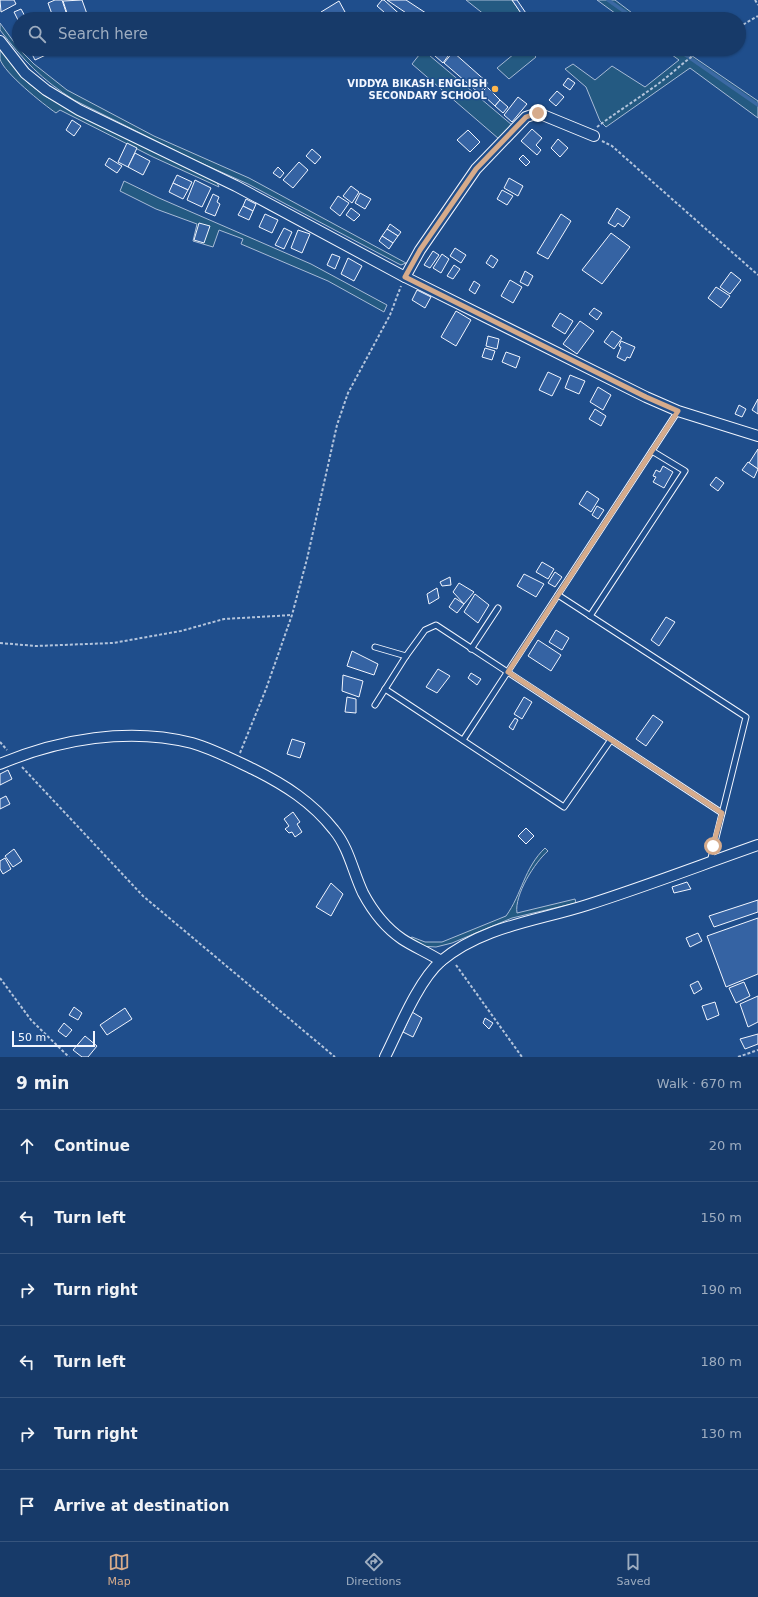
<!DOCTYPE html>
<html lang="en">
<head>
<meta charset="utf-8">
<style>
  body { margin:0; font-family:"DejaVu Sans",sans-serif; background:#20416f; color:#f1f3f6 }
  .scale { position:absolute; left:12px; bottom:10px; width:83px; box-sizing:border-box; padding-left:4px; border:2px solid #f2f6ff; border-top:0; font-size:11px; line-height:14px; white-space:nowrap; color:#f2f6ff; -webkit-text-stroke:3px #1f4e8c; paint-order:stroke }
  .stop { position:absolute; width:12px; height:12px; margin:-9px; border:3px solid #d6ab8b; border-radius:50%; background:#fff }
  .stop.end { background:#d6ab8b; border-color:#fff; box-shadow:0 1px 4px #0008 }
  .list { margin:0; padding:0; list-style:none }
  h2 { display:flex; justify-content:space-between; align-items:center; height:52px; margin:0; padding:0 16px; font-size:17px }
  h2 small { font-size:13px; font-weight:400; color:#9eadc0 }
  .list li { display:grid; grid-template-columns:26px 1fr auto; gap:12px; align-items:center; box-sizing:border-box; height:72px; padding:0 16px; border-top:1px solid #36547d }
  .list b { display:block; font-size:15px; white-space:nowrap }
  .list em { font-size:13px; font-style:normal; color:#9eadc0 }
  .icon { flex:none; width:22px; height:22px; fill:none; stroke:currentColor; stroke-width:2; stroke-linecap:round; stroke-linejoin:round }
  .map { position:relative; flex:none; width:758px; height:1057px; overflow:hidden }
  .search { position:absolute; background:#173a69; box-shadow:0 1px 3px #0004; left:12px; right:12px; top:12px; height:44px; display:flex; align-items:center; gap:10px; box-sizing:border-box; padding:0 14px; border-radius:22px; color:#9eadc0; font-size:15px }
  .sheet { height:484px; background:#173a69 }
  nav { display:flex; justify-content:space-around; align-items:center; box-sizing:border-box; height:56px; border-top:1px solid #36547d; background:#173a69; font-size:11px; color:#9eadc0 }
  nav a { display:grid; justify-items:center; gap:2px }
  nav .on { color:#d6ab8b }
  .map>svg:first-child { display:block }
  .green { fill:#245a82; stroke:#a8bbd7 }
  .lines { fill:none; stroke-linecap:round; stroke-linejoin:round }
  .stream { stroke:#3b69a3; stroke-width:3.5 }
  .building { fill:#3563a3; stroke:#f2f6ff }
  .lane-casing { stroke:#f2f6ff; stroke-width:7 }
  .street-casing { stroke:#f2f6ff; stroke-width:12 }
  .path { stroke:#b3c4dc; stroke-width:2; stroke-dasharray:3 2; stroke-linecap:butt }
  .lane { stroke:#1f4e8c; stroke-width:5 }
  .street { stroke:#1f4e8c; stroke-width:10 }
  .route { stroke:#d6ab8b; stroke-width:5 }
  .poi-dot { fill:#ffb74d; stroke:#1f4e8c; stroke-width:1.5 }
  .labels { text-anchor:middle; stroke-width:3; stroke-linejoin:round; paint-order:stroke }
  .poi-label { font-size:10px; font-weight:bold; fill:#f2f6ff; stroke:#1f4e8c; text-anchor:end }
</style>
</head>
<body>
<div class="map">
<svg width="758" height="1057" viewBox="0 0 758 1057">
  <rect width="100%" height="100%" fill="#1f4e8c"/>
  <g class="green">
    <path d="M466,0H512L525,19H490Z"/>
    <path d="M597,0H615L640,19H623Z"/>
    <path d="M0,23L19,49L34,64L67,90L154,136L249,178L406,263L401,265L397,263L248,184L192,159L74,100C42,80 23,60 0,30Z"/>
    <path d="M0,49L28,83L45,96L98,125L216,180L219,187L153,157L60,110L56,113C43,104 4,73 0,59C0,56 0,52 0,49Z"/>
    <path d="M520,49H535L531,52L536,57L509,79L497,68Z"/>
    <path d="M664,49H682L758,101V118L690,68L606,127L600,121L586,87L565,69L573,64L595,80L612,66L645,87L679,60Z"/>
    <path d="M423,50L512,125L499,139L412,64Z"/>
    <path d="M124,181L159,198L311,264L387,305L384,312L328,281L241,244L243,239L219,230L213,247L193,241L197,224L156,209L120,191Z"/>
    <path d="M545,848L548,851C535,862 514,895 517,913L575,899L576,903L512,918L452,943L436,947L419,946L408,939L412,937L425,942H442L506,916C522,894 524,868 545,848Z"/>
  </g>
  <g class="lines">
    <g class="stream">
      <path d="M608,0L635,19"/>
      <path d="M677,49L758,105"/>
    </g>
  </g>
  <g class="building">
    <path d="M0,0H14L16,4L1,12Z"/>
    <path d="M55,0H62L66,12L53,17L48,3Z"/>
    <path d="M82,0L87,14L69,19L63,1Z"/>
    <path d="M382,0H384L405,19H392L377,6Z"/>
    <path d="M387,0H406L435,19H415Z"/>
    <path d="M512,0H517L530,19H525Z"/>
    <path d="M339,1L345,12L333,19H326L321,12Z"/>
    <path d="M21,9L26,18L19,19V22L14,12Z"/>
    <path d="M33,49H48L50,53L35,60L30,50Z"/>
    <path d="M427,49H440L448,56L443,63Z"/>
    <path d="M453,52L488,83L479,93L444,63Z"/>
    <path d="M568,78L575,83L570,90L563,85Z"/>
    <path d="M487,87L500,100L495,106L481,93Z"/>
    <path d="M557,91L564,97L556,106L549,100Z"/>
    <path d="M518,97L527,104L512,122L504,115Z"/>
    <path d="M500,100L508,107L503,113L495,106Z"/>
    <path d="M72,120L81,126L74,136L66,130Z"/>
    <path d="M532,129L542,138L536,145L541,150L537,155L521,141Z"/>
    <path d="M468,130L480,142L470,152L457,140Z"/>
    <path d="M558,139L568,148L560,157L551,148Z"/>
    <path d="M127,143L137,148L128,167L118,162Z"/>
    <path d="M312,149L321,157L315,164L306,156Z"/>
    <path d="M135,153L150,161L143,175L128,167Z"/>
    <path d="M523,155L530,162L526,166L519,159Z"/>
    <path d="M109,158L122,166L117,173L105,165Z"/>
    <path d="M299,162L308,170L293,188L283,180Z"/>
    <path d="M278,167L284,173L280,178L273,173Z"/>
    <path d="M177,175L192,182L188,190L173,183Z"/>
    <path d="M509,178L523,186L518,196L504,188Z"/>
    <path d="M195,180L211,188L202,207L187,200Z"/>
    <path d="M173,183L188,190L183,199L169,192Z"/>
    <path d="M351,186L359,192L352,203L343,196Z"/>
    <path d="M502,190L513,196L507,205L497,199Z"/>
    <path d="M360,193L371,199L365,209L355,203Z"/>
    <path d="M213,194L219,197L217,202L220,204L215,216L205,212Z"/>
    <path d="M338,196L349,203L340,216L330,208Z"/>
    <path d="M246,199L256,204L253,211L243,206Z"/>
    <path d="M243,206L253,211L249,220L238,215Z"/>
    <path d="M351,208L360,215L354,221L346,215Z"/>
    <path d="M617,208L630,217L623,227L618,223L615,227L608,223Z"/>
    <path d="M265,214L278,220L272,233L259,227Z"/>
    <path d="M561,214L571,221L548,259L537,253Z"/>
    <path d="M199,223L210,226L204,243L194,240Z"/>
    <path d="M390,224L401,232L398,236L387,229Z"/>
    <path d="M284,228L292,232L284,249L275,245Z"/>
    <path d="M387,229L398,236L393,243L382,236Z"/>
    <path d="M298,230L310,234L302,253L291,248Z"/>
    <path d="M611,233L630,247L602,284L582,270Z"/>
    <path d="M382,236L393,243L389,249L379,241Z"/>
    <path d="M455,248L466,255L461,263L450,256Z"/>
    <path d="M433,251L439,255L430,268L424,265Z"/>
    <path d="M332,254L340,257L335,269L327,265Z"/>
    <path d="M442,254L449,259L441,273L433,268Z"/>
    <path d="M491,255L498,260L493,268L486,263Z"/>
    <path d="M348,258L362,266L354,281L341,274Z"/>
    <path d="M454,265L460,269L453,279L447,276Z"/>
    <path d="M525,271L533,276L528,286L520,282Z"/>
    <path d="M731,272L741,280L730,294L720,287Z"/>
    <path d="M510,280L522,287L513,303L501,296Z"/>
    <path d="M474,281L480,285L475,294L469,290Z"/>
    <path d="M716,287L730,296L721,308L708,298Z"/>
    <path d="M417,290L431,297L425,308L412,300Z"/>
    <path d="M594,308L602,313L597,320L589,314Z"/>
    <path d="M456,311L471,320L456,346L441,337Z"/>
    <path d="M560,313L573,321L565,334L552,326Z"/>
    <path d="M580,321L594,331L577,354L563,344Z"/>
    <path d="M612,331L622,338L614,349L604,342Z"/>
    <path d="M488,336L499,339L497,349L486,346Z"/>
    <path d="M621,341L635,347L630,358L627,357L625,361L617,357L621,347L619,346Z"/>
    <path d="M485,348L495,351L492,360L482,357Z"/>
    <path d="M506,352L520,357L516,368L502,362Z"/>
    <path d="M548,372L561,378L552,396L539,390Z"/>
    <path d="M570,375L585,381L579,394L565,388Z"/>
    <path d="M598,387L611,395L603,410L590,402Z"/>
    <path d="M758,399V414L752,410Z"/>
    <path d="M739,405L746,409L742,417L735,414Z"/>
    <path d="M595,409L606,416L601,426L589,419Z"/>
    <path d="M758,449V469L749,463Z"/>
    <path d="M748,462L758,469L754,478L742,470Z"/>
    <path d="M663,466L673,472L664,488L653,482L656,477L653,476L656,470L660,472Z"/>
    <path d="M716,477L724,483L718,491L710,485Z"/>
    <path d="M587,491L599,499L591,512L579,504Z"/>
    <path d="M597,506L604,510L598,519L592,515Z"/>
    <path d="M542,562L554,569L548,579L536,572Z"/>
    <path d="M555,572L562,577L555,587L548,583Z"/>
    <path d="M524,574L544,584L536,597L517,586Z"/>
    <path d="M450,577L451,585L442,586L440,582Z"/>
    <path d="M459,583L474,592L464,604L453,592Z"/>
    <path d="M437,588L439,598L429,604L427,594Z"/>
    <path d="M475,594L489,605L478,623L464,612Z"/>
    <path d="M455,598L464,604L457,613L449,607Z"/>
    <path d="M666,617L675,622L659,646L651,640Z"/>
    <path d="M556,630L569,638L562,650L549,642Z"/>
    <path d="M538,640L561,655L551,671L528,656Z"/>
    <path d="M352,651L378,664L374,675L347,666Z"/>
    <path d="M438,669L450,676L437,693L426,687Z"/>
    <path d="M471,673L481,679L477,685L468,678Z"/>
    <path d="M343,675L363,681L359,697L342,691Z"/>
    <path d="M347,697L356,699V713L345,712Z"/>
    <path d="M524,697L532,702L522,719L514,714Z"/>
    <path d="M653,715L663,722L646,746L636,739Z"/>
    <path d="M515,718L518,720L513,730L509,727Z"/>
    <path d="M292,739L305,743L300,758L287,754Z"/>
    <path d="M8,770L12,779L0,785V774Z"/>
    <path d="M6,796L10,804L0,809V799Z"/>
    <path d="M293,812L300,822L297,824L302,832L295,837L292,832L289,833L285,829L289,826L284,819Z"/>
    <path d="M526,828L534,836L526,844L518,836Z"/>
    <path d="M14,849L22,861L13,867L5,856Z"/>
    <path d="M5,858L11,869L3,874L0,869V861Z"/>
    <path d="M687,882L691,889L674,893L672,887Z"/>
    <path d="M331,883L343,894L331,916L316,907Z"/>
    <path d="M758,900V912L714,927L709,916Z"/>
    <path d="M758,918V974L726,987L707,936Z"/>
    <path d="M698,933L702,941L690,947L686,938Z"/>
    <path d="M698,981L702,989L694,994L690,985Z"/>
    <path d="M744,982L750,996L736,1003L729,988Z"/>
    <path d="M758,996V1022L748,1027L740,1004Z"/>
    <path d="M715,1002L719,1015L707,1020L702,1006Z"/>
    <path d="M74,1007L82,1013L78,1020L69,1015Z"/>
    <path d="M125,1008L132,1019L107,1035L100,1025Z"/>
    <path d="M412,1012L422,1018L413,1037L403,1032Z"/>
    <path d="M485,1018L493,1023L489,1029L483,1023Z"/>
    <path d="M64,1023L72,1030L66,1037L58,1031Z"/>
    <path d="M758,1034V1044L745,1049L740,1039Z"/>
    <path d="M85,1036L97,1046L88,1057H82L73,1050Z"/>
  </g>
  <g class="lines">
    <g class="lane-casing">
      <g id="lane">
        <path d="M558,595L746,717L710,862"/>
        <path d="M590,616L685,471L652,451"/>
        <path d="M375,647L406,656"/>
        <path d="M471,649L498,608"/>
        <path d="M385,689L564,807L610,741"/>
        <path d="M375,705L406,656L425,630L436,625L722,813"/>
        <path d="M463,740L678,411"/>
      </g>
    </g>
    <g class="street-casing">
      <g id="street">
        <path d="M0,41L25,73L46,90L79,110L236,186L405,277L646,397L678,411L758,436"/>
        <path d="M405,277L420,250L476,169L526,117L538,113L594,136"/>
        <path d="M0,764C59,739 129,727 192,743C213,749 234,760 253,769C285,785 312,802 334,830C349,848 353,872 363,893C372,910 386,928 402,939C414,947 429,953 441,961"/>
        <path d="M385,1057C399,1029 418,981 441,961C483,926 537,921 587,905C644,887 701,865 758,845"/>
      </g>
    </g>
    <g class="path">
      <path d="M755,0L758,5"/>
      <path d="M739,27L758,16"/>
      <path d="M597,127C618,111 641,97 662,81C676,70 688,58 703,49"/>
      <path d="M602,141L612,146L758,275"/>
      <path d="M0,643L36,646L113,643L181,631L224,619L292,615"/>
      <path d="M0,742L7,750"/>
      <path d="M240,753L266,689L292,615L307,559L337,425L348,393L390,315L401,286"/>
      <path d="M22,767L143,896L335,1057"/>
      <path d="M456,965L522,1057"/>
      <path d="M0,978L31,1020L69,1057"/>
      <path d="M738,1057L758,1050"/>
    </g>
    <use href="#lane" class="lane"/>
    <use href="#street" class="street"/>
  </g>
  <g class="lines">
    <path class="route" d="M538,113L526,117L476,169L420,250L405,277L646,397L678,411L508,672L722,813L713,846"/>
  </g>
  <circle class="poi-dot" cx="495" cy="89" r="4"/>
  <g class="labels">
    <g class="poi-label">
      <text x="487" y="87">VIDDYA BIKASH ENGLISH<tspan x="487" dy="12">SECONDARY SCHOOL</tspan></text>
    </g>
  </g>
</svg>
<div class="scale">50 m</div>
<div class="stop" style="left:713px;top:846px"></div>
<div class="stop end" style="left:538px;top:113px"></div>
<div class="search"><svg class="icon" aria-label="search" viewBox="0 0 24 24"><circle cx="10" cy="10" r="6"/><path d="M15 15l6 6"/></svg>Search here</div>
</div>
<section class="sheet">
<h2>9 min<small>Walk · 670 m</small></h2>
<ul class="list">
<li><svg class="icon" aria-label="ahead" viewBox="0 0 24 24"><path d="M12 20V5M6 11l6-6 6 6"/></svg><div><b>Continue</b></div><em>20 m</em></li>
<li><svg class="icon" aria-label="left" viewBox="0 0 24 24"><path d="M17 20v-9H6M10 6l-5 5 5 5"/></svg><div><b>Turn left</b></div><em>150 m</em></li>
<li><svg class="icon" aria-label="right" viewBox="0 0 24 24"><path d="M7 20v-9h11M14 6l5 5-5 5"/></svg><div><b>Turn right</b></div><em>190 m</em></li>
<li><svg class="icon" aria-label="left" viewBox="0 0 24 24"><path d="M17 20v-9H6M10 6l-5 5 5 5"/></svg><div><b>Turn left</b></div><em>180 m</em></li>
<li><svg class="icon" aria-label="right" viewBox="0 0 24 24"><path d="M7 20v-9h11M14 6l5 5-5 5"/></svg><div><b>Turn right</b></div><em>130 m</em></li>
<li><svg class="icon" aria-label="arrive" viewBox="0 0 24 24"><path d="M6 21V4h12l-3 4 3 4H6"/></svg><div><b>Arrive at destination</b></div></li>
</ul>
</section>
<nav>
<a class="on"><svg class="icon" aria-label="map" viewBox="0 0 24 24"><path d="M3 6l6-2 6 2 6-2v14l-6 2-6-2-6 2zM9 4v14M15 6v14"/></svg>Map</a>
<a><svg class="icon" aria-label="directions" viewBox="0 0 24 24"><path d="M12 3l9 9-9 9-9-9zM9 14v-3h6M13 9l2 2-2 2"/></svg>Directions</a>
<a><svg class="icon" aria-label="saved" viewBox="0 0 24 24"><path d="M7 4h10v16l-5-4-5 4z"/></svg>Saved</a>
</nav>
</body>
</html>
